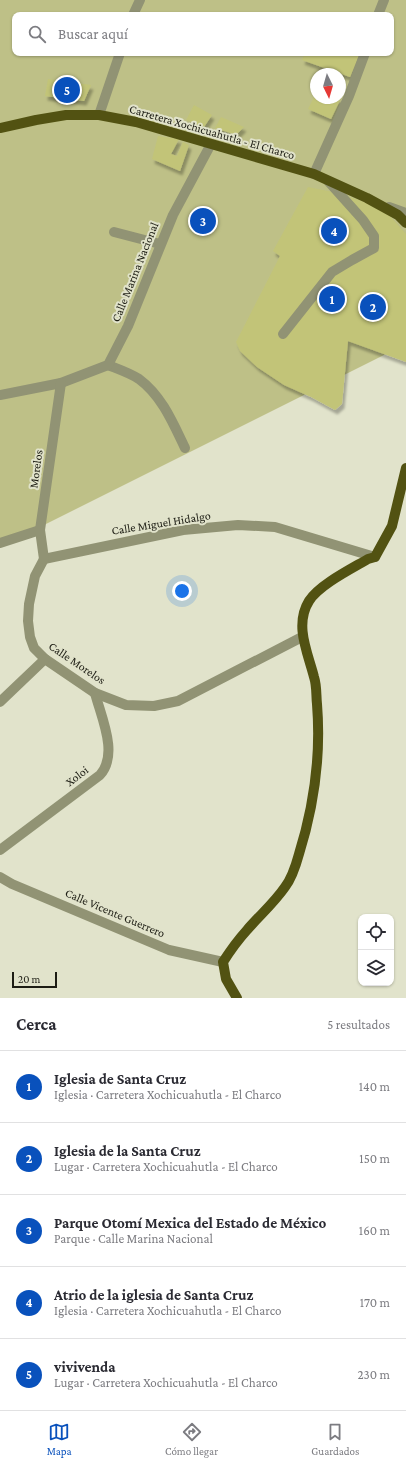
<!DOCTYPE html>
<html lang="es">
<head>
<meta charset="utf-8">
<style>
  body { margin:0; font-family:"Crimson Pro",serif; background:#f2f2f3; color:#2b2b33 }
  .controls { position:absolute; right:12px; bottom:12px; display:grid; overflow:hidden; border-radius:8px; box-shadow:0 1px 3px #0004 }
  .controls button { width:36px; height:36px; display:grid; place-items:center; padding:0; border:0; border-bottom:1px solid #e1e1e2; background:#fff; color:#2b2b33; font:20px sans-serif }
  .compass { position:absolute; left:310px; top:68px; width:36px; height:36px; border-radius:50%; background:#fff; box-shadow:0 1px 3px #0004; rotate:175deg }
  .scale { position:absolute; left:12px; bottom:10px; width:45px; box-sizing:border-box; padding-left:4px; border:2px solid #1d1d14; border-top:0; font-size:11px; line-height:14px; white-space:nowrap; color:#1d1d14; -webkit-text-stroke:3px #e1e3cb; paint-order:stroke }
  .you { position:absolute; left:182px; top:591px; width:14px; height:14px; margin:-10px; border:3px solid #fff; border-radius:50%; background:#1a73e8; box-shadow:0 0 0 6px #1a73e833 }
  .badge { display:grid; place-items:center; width:26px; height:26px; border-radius:50%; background:#0951bc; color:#fff; font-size:13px; font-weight:700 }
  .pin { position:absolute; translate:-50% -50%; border:2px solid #fff; box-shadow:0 1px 4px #0006 }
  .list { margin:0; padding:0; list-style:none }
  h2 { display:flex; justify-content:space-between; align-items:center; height:52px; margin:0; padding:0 16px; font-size:17px }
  h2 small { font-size:13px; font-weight:400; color:#7c7c81 }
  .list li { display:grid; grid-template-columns:26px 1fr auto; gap:12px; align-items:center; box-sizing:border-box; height:72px; padding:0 16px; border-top:1px solid #e1e1e2 }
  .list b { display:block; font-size:15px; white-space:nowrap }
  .list p { margin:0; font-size:13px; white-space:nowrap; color:#7c7c81 }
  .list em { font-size:13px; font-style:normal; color:#7c7c81 }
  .icon { flex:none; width:22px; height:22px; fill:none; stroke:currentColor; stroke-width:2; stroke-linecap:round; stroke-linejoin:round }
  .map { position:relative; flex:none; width:406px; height:998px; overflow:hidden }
  .search { position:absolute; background:#fff; box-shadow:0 1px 3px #0004; left:12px; right:12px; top:12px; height:44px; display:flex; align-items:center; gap:10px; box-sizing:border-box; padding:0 14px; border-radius:8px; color:#7c7c81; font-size:15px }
  .sheet { height:412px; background:#fff }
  nav { display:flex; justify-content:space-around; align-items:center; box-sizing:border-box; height:56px; border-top:1px solid #e1e1e2; background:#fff; font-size:11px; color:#7c7c81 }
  nav a { display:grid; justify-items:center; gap:2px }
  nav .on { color:#0951bc }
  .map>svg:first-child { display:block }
  .green { fill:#bec087; fill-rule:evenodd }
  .building { fill:#c2c478; filter:url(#shadow) }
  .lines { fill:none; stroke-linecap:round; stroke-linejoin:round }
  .minor { stroke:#919374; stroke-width:10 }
  .major { stroke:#525212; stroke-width:10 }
  .labels { text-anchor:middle; stroke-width:4; stroke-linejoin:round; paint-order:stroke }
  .street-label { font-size:12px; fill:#1d1d14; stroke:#e1e3cb }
</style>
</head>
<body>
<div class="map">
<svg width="406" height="998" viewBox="0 0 406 998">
  <defs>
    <filter id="shadow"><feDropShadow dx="2.5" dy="4.5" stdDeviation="1" flood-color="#0004"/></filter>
  </defs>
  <rect width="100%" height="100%" fill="#e1e3cb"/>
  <path class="green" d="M0,0H406V344L0,547ZM15,15H391V53H15ZM316,74H340V98H316Z"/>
  <g class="building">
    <path d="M305,53H360L350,77L302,60Z"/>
    <path d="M48,79L91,85L84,101L45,96Z"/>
    <path d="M316,93V98H341L331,119L308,109Z"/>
    <path d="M194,105L212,115L204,127L186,120Z"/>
    <path d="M221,117L228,120L244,127L236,135L215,128Z"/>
    <path d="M158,136L179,139L171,154L177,156L183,142L189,145L180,171L152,159Z"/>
    <path d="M308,187L338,193L359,200L374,206L390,216L406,234V362L348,341L342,404L335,410L311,397L284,385L257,367L240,351L236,342L280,256L273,251Z"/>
  </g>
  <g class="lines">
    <g class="minor">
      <path d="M133,15L140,0"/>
      <path d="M378,15L384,0"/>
      <path d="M99,115L120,53"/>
      <path d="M314,174L349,96L365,53"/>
      <path d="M389,207L406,213"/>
      <path d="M114,232L160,244"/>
      <path d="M283,334L332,272L352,260L374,248V236L363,220L328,181"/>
      <path d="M108,365C118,369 130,373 139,379C162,396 173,423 185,448"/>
      <path d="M0,395L61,383L108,365L128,326L173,215L211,144"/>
      <path d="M0,543L40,530"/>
      <path d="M44,559L35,576L29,604L28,621L30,637L34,648L45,659L95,693L126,705L154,706L178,701L302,637"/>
      <path d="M44,559L183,530L238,525L275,527L375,557"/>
      <path d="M44,559L40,530L61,383"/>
      <path d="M0,702L45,659"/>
      <path d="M0,850L100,775C119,754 101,717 95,693"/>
      <path d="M0,877L12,884L169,950L223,962"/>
    </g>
    <g class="major">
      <path d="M0,128L36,120L66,115H99L136,122L314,174L367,198L398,215L406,223"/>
      <path d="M237,998L226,979L223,962C230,951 238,940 247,930C259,916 274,903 285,887C292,878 296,865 299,854C314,806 321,754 317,704C316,696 317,686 314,677C308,653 294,625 309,601C319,585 351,569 368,559L375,557L392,526L406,468"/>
    </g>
  </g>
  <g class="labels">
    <g class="street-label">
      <text transform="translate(212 132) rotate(16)" y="4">Carretera Xochicuahutla - El Charco</text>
      <text transform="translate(135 272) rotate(-68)" y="4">Calle Marina Nacional</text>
      <text transform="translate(36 469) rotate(-82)" y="4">Morelos</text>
      <text transform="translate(161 523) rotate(-9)" y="4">Calle Miguel Hidalgo</text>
      <text transform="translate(77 663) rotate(34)" y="4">Calle Morelos</text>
      <text transform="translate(77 776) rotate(-37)" y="4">Xoloi</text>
      <text transform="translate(115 913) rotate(23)" y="4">Calle Vicente Guerrero</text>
    </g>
  </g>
</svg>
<div class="controls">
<button><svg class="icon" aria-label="locate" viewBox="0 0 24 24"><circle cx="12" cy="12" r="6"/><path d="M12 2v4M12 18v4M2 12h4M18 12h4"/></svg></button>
<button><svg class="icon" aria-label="layers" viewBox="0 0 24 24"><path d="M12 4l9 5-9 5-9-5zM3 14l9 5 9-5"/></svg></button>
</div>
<svg class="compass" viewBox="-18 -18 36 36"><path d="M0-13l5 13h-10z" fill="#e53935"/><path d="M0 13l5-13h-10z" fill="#7c7c81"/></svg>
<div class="scale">20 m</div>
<div class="you"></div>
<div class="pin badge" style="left:332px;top:299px">1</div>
<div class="pin badge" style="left:373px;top:307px">2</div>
<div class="pin badge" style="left:203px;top:221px">3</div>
<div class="pin badge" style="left:334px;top:231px">4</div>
<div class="pin badge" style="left:67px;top:90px">5</div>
<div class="search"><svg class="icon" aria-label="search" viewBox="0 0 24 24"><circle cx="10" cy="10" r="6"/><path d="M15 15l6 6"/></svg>Buscar aquí</div>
</div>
<section class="sheet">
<h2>Cerca<small>5 resultados</small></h2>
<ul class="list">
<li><span class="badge">1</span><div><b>Iglesia de Santa Cruz</b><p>Iglesia · Carretera Xochicuahutla - El Charco</p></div><em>140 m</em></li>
<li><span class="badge">2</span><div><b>Iglesia de la Santa Cruz</b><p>Lugar · Carretera Xochicuahutla - El Charco</p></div><em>150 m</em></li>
<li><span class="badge">3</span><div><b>Parque Otomí Mexica del Estado de México</b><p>Parque · Calle Marina Nacional</p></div><em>160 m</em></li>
<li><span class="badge">4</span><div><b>Atrio de la iglesia de Santa Cruz</b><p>Iglesia · Carretera Xochicuahutla - El Charco</p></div><em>170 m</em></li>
<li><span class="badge">5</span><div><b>vivivenda</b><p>Lugar · Carretera Xochicuahutla - El Charco</p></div><em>230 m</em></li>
</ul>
</section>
<nav>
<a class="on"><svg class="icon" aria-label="map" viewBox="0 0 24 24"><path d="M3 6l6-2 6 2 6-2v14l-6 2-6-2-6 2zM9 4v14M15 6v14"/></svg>Mapa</a>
<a><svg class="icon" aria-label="directions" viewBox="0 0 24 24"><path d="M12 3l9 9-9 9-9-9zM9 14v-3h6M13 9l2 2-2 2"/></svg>Cómo llegar</a>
<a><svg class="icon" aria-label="saved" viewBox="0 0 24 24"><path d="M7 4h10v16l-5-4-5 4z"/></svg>Guardados</a>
</nav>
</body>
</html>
